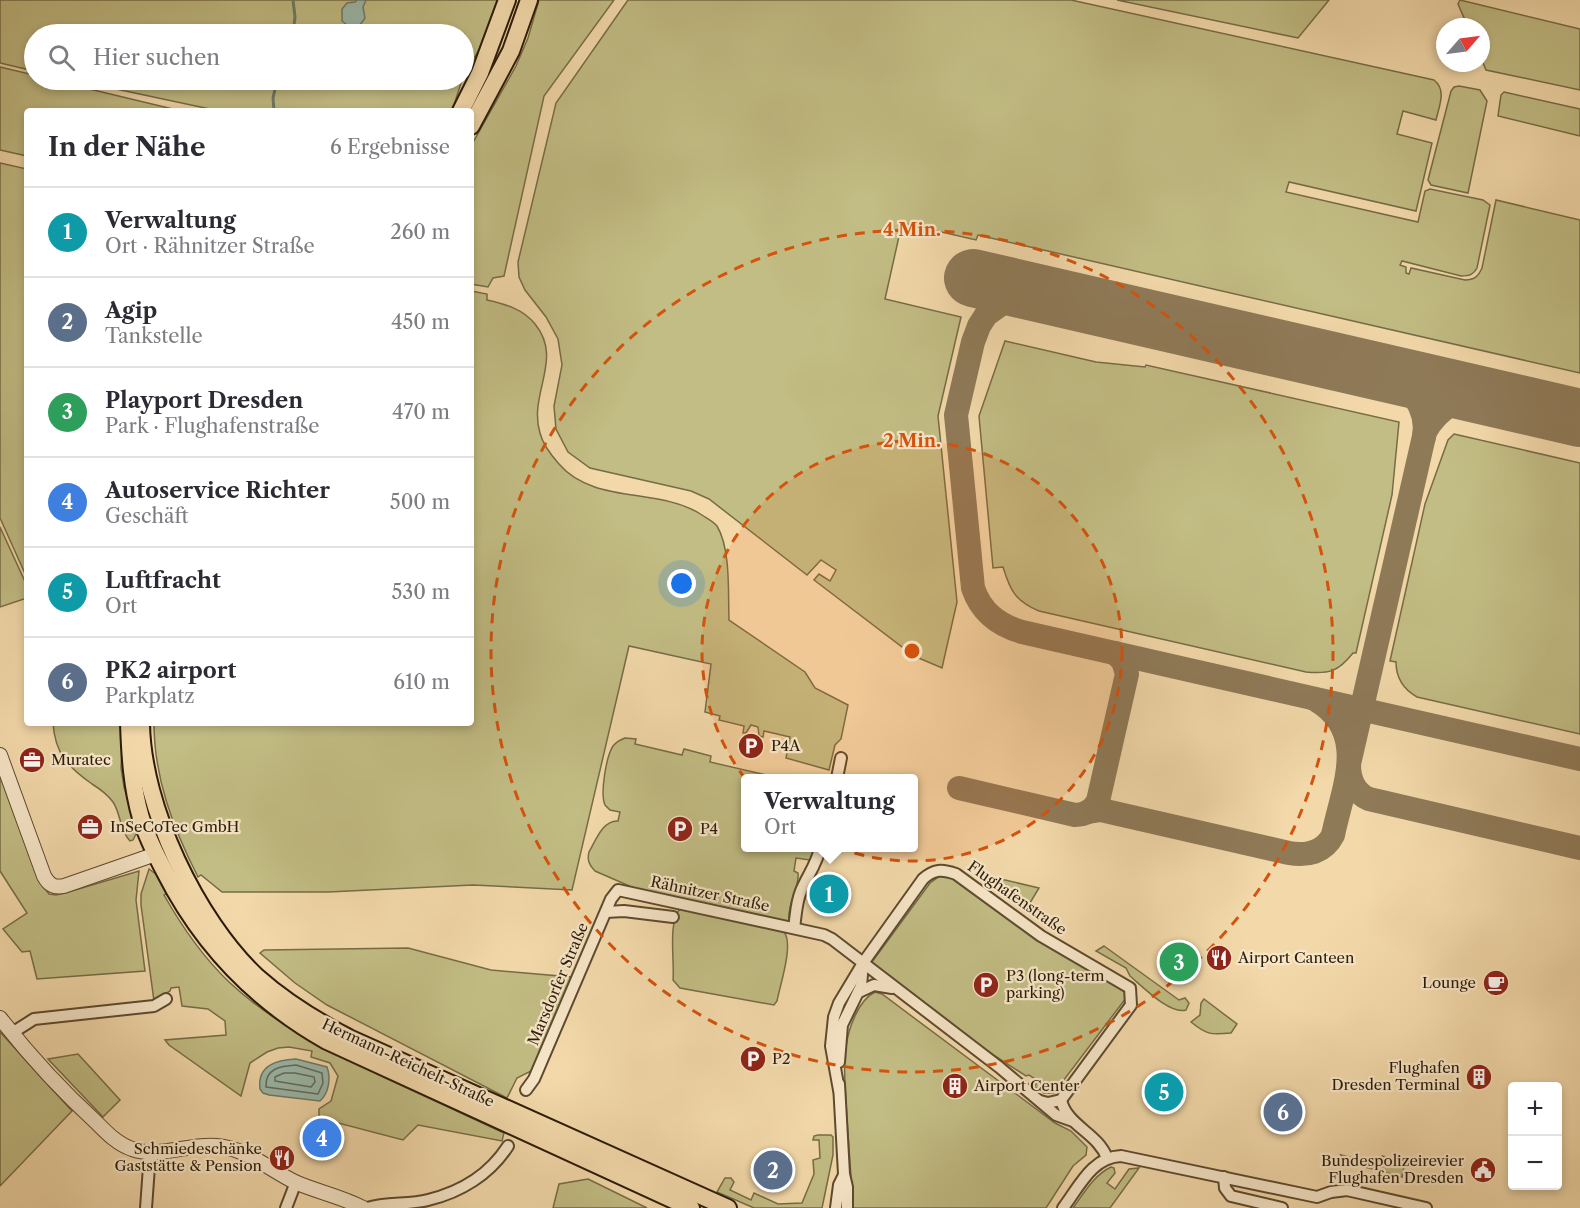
<!DOCTYPE html>
<html lang="de">
<head>
<meta charset="utf-8">
<style>
  body { margin:0; font-family:"Libre Caslon Text",serif; background:#f7f7f7; color:#2b2b33 }
  .controls { position:absolute; right:18px; bottom:18px; display:grid; overflow:hidden; border-radius:6px; box-shadow:0 3px 9px #0003 }
  .controls button { width:54px; height:54px; display:grid; place-items:center; padding:0; border:0; border-bottom:2px solid #e1e1e2; background:#fff; color:#2b2b33; font:30px sans-serif }
  .compass { position:absolute; left:1436px; top:18px; width:54px; height:54px; border-radius:50%; background:#fff; box-shadow:0 3px 9px #0003; rotate:62deg }
  .you { position:absolute; left:682px; top:584px; width:21px; height:21px; margin:-15px; border:4px solid #fff; border-radius:50%; background:#1a73e8; box-shadow:0 0 0 9px #1a73e833 }
  .badge { display:grid; place-items:center; width:39px; height:39px; border-radius:50%; background:#7c3aed; color:#fff; font-size:20px; font-weight:700 }
  .pin { position:absolute; translate:-50% -50%; border:3px solid #fff; box-shadow:0 2px 6px #0006 }
  .popup { position:absolute; left:741px; top:774px; width:177px; height:78px; box-sizing:border-box; display:grid; place-content:center; border-radius:6px; background:#fff; filter:drop-shadow(0 2px 4px #0005); font-size:20px; white-space:nowrap; color:#7c7c81 }
  .popup b { font-size:22px; color:#2b2b33 }
  .popup::after { content:''; position:absolute; left:50%; top:100%; margin-left:-12px; border:12px solid transparent; border-top-color:#fff }
  .list { margin:0; padding:0; list-style:none }
  h2 { display:flex; justify-content:space-between; align-items:center; height:78px; margin:0; padding:0 24px; font-size:26px }
  h2 small { font-size:20px; font-weight:400; color:#7c7c81 }
  .list li { display:grid; grid-template-columns:39px 1fr auto; gap:18px; align-items:center; box-sizing:border-box; height:90px; padding:0 24px; border-top:2px solid #e1e1e2 }
  .list b { display:block; font-size:22px; white-space:nowrap }
  .list p { margin:0; font-size:20px; white-space:nowrap; color:#7c7c81 }
  .list em { font-size:20px; font-style:normal; color:#7c7c81 }
  .icon { flex:none; width:33px; height:33px; fill:none; stroke:currentColor; stroke-width:2; stroke-linecap:round; stroke-linejoin:round }
  .map { position:relative; flex:none; width:1580px; height:1208px; overflow:hidden }
  .search { position:absolute; background:#fff; box-shadow:0 3px 9px #0003; left:24px; top:24px; width:450px; height:66px; display:flex; align-items:center; gap:15px; box-sizing:border-box; padding:0 21px; border-radius:33px; color:#7c7c81; font-size:22px }
  .panel { position:absolute; background:#fff; box-shadow:0 3px 9px #0003; left:24px; top:108px; width:450px; height:618px; border-radius:6px }
  .map>svg:first-child { display:block }
  .green { fill:#c2bd84; stroke:#766c46; stroke-width:1.5 }
  .water { fill:#9bbaac; stroke:#6e7a6a; stroke-width:1.5 }
  .lines { fill:none; stroke-linecap:round; stroke-linejoin:round }
  .shore { stroke:#636a5a; stroke-width:1.5 }
  .stream { stroke:#6e7a6a; stroke-width:3 }
  .taxiway { stroke:#8f7a58; stroke-width:24 }
  .runway { stroke:#8f7a58; stroke-width:58 }
  .minor-casing { stroke:#5d4a30; stroke-width:14 }
  .tertiary-casing { stroke:#5d4a30; stroke-width:16 }
  .primary-casing { stroke:#2b1b07; stroke-width:20 }
  .minor { stroke:#f7e6c8; stroke-width:10 }
  .tertiary { stroke:#f7e6c8; stroke-width:14 }
  .primary { stroke:#f3d9aa; stroke-width:16 }
  .ring { fill:none; stroke:#d5530c; stroke-width:3; stroke-dasharray:10 8 }
  .labels { text-anchor:middle; stroke-width:4.5; stroke-linejoin:round; paint-order:stroke }
  .poi-label { font-size:15px; fill:#2b1b07; stroke:#f7e6c8; text-anchor:start }
  .street-label { font-size:15px; fill:#2b1b07; stroke:#f7e6c8 }
  .centre { fill:#d5530c; stroke:#f7e6c8; stroke-width:3 }
  .ring-label { font-size:18px; text-anchor:middle; font-weight:bold; fill:#d5530c; stroke:#f7e6c8; stroke-width:4.5; stroke-linejoin:round; paint-order:stroke }
</style>
</head>
<body>
<div class="map">
<svg width="1580" height="1208" viewBox="0 0 1580 1208">
  <rect width="100%" height="100%" fill="#f3d9aa"/>
  <filter id="stains"><feTurbulence type="fractalNoise" baseFrequency=".00333" numOctaves="4"/><feColorMatrix values="0 0 0 0 .2 0 0 0 0 .09 0 0 0 0 .02 0 0 0 .5 -.17"/></filter>
  <radialGradient id="worn" r=".72"><stop offset=".6" stop-color="#630" stop-opacity="0"/><stop offset="1" stop-color="#630" stop-opacity=".3"/></radialGradient>
  <g class="green">
    <path d="M0,0H501L491,31L464,74V34H34V71L0,63Z"/>
    <path d="M539,0H614L544,96L504,276L493,278L488,287L471,284V146L516,66L528,38Z"/>
    <path d="M628,0H1071L1434,80C1447,90 1439,106 1436,120L1403,111L1397,134L1432,143L1416,211L1289,182L1286,192L1418,222L1425,191L1430,189L1483,200L1490,205L1477,268C1473,275 1469,276 1461,276L1402,261L1400,265L1406,267V273L1409,274L1411,268L1465,280C1474,280 1478,277 1482,268L1496,200L1580,220V373L978,235L976,240L902,223L885,299L961,317L938,416L957,602L942,668L914,656L814,580L819,574L830,581L836,570L821,560L807,575L709,499L691,491L590,468L568,452L556,429L554,406L562,365L558,339L546,317L525,290L519,277L518,262L556,103Z"/>
    <path d="M1117,0H1329L1298,38Z"/>
    <path d="M1460,0L1580,29V90L1486,70L1481,58V27H1468L1458,4Z"/>
    <path d="M0,67L34,75V80H52L181,111H27V156L0,150Z"/>
    <path d="M74,80H462L452,111H219Z"/>
    <path d="M1459,86L1480,90L1487,101L1468,193L1431,185L1428,180L1451,91L1454,87Z"/>
    <path d="M1504,92L1580,109V136L1498,116L1501,95Z"/>
    <path d="M0,163L27,169V578L0,518Z"/>
    <path d="M471,291L487,294V300C505,304 523,309 535,324C564,359 528,394 540,433C543,445 551,455 559,464C594,505 660,487 702,515C706,518 714,522 717,526C731,549 728,594 729,620L805,672L815,688L848,705L841,739L835,745L829,770L786,758L790,737L764,731L763,737L759,736L758,727L751,725L746,733H743L744,726L719,720L720,716L705,712L711,664L629,646L572,890L473,885L328,892H222L201,875L198,877C173,828 154,778 154,723H471Z"/>
    <path d="M1005,341L1096,362L1145,367L1146,365L1399,422L1392,495L1356,653H1353C1338,672 1329,674 1306,672L1039,611C1015,601 1010,590 1003,567L993,568L979,416Z"/>
    <path d="M1454,434L1580,463V734L1417,697C1403,689 1396,678 1396,662L1390,661L1425,504L1448,440Z"/>
    <path d="M0,527L27,586V598L0,607Z"/>
    <path d="M53,723H123L121,768L124,787L137,832L133,840L130,841C120,831 121,814 113,802C108,795 100,789 92,784C68,767 55,754 53,723Z"/>
    <path d="M625,738L636,739L635,744L682,755L684,749L711,756L710,762L779,778H745V848H816L810,860L796,858L794,871L798,873C800,888 787,903 789,920L786,923L634,888L595,871C589,865 587,860 589,852C596,840 603,820 618,821L620,812L610,810L605,805C600,794 606,757 613,746C616,742 620,740 625,738Z"/>
    <path d="M0,774L40,882L49,894L56,895L65,893L139,871L136,900L145,971L37,979L30,951L22,952L3,929L27,913L0,871Z"/>
    <path d="M149,869L157,875L168,893L164,895C182,927 203,957 229,982C275,1025 332,1053 388,1079C427,1097 465,1115 504,1133L502,1141L418,1125L403,1140L319,1118V1109L331,1101L338,1076L330,1063L311,1057L312,1051L289,1047L278,1048L267,1052L250,1063L241,1096L169,1045L165,1040L226,1035L225,1021L208,1009L182,1006L179,987L171,988L170,991L154,1001L141,905V894Z"/>
    <path d="M975,873L1039,888L1027,908L1024,909Z"/>
    <path d="M940,876L953,878L1034,937L1103,975L1120,987L1125,993L1126,998L1054,1093H1044L1035,1087L1037,1080L1029,1075L1026,1076L972,1041L872,965V962L930,883Z"/>
    <path d="M681,908L784,932C794,944 780,985 777,1001L774,1005L680,988L673,980C675,963 667,920 681,908Z"/>
    <path d="M1104,946L1179,1000L1185,998L1189,1003L1186,1010C1170,1015 1142,986 1130,976L1126,968L1096,951Z"/>
    <path d="M408,948L491,970L571,977L533,1070L517,1078L507,1098L327,1005L295,983L260,953L264,950Z"/>
    <path d="M875,992L882,994L1055,1123L1071,1131L1087,1147L1086,1155L1073,1166L1046,1208H853C851,1173 848,1138 846,1102C845,1084 843,1065 846,1047C848,1030 858,1000 875,992Z"/>
    <path d="M1204,999L1237,1024L1231,1033C1211,1035 1207,1035 1191,1022L1200,1015L1201,1003Z"/>
    <path d="M0,1032L72,1111L0,1186Z"/>
    <path d="M78,1054L120,1100L103,1117L48,1059Z"/>
    <path d="M818,1135H831L833,1137V1155L822,1208H754L717,1192L725,1178H731L734,1182L730,1190L751,1200L754,1193L778,1204L802,1203L814,1174L813,1160L820,1158L819,1140H813L814,1136Z"/>
    <path d="M1341,1155L1380,1165L1382,1156L1405,1162L1402,1177L1347,1162Z"/>
    <path d="M1111,1167L1114,1168L1115,1173L1107,1183L1115,1189L1129,1169L1139,1168L1110,1208H1073C1084,1193 1094,1175 1111,1167Z"/>
    <path d="M588,1179L647,1208H553L559,1184Z"/>
  </g>
  <g class="water">
    <path d="M357,0H366L363,7L365,18L360,25L348,26L342,21V9L347,3L355,2Z"/>
    <path d="M296,1059L327,1067C331,1078 329,1093 320,1101L269,1095L263,1093L260,1089C257,1065 277,1060 296,1059Z"/>
  </g>
  <g class="lines">
    <g class="shore">
      <path d="M296,1065L322,1073L323,1083L318,1094L266,1087C265,1068 281,1066 296,1065Z"/>
      <path d="M284,1073H295L314,1077L315,1082L311,1087L275,1081V1077Z"/>
    </g>
    <g class="stream">
      <path d="M293,34L295,17L293,0"/>
      <path d="M274,111L273,98L277,80"/>
    </g>
    <g class="taxiway">
      <path d="M1054,297L1029,294L1007,300L986,315L979,326L973,342L956,415L973,588C981,612 998,625 1022,632L1580,759"/>
      <path d="M1381,372C1408,380 1429,408 1424,437"/>
      <path d="M1490,397C1463,393 1438,408 1425,432L1349,764C1349,779 1354,793 1369,799L1580,848"/>
      <path d="M959,788L1075,815C1086,815 1093,810 1098,801L1127,674L1123,661L1115,653"/>
      <path d="M1088,812L1101,810L1289,853C1307,856 1324,853 1333,835C1343,787 1370,732 1316,700"/>
    </g>
    <path class="runway" d="M973,278L1580,418"/>
    <g class="minor-casing">
      <g id="minor">
        <path d="M837,778L841,758"/>
        <path d="M606,912L624,911L673,917"/>
        <path d="M794,928C796,915 796,903 801,891C807,876 817,864 820,848"/>
        <path d="M859,992L874,985L892,988"/>
        <path d="M12,1033L34,1019L154,1006L166,999"/>
        <path d="M839,1062L842,1025L861,986L863,963"/>
        <path d="M839,1084L844,1174L847,1187V1208"/>
        <path d="M526,1090L534,1079L611,899L618,890L824,935L832,939L999,1067L1056,1115L1073,1121"/>
        <path d="M839,1090L831,1046L834,1017L839,1003L863,963L923,879C934,869 942,869 956,874L1041,936L1130,988L1131,1005L1061,1100L1048,1103L1040,1101"/>
        <path d="M1061,1100C1067,1126 1098,1133 1107,1158"/>
        <path d="M1224,1177L1225,1188L1231,1196L1282,1208"/>
        <path d="M146,1208L150,1153"/>
        <path d="M286,1208L296,1182"/>
        <path d="M367,1208C387,1202 409,1205 428,1200C461,1192 490,1174 508,1146"/>
        <path d="M836,1208L839,1185L844,1175"/>
        <path d="M1063,1208C1079,1187 1092,1157 1121,1156L1317,1197L1331,1192L1347,1190L1426,1208"/>
      </g>
    </g>
    <g class="tertiary-casing">
      <g id="tertiary">
        <path d="M0,755L44,876C49,885 54,888 64,886L156,854"/>
        <path d="M0,1018C29,1055 61,1090 96,1122C106,1132 117,1144 132,1149C159,1159 189,1143 217,1146C246,1148 270,1170 295,1182C317,1192 341,1196 363,1208"/>
      </g>
    </g>
    <g class="primary-casing">
      <g id="primary">
        <path d="M461,111L480,73L507,0"/>
        <path d="M471,126L511,51L529,0"/>
        <path d="M129,723C130,755 132,787 141,818C147,837 156,855 165,872C202,945 256,1001 327,1041L691,1208"/>
        <path d="M141,723C142,806 196,920 257,977C285,1002 316,1021 349,1038L728,1208"/>
      </g>
    </g>
    <use href="#minor" class="minor"/>
    <use href="#tertiary" class="tertiary"/>
    <use href="#primary" class="primary"/>
  </g>
  <circle cx="912" cy="651" r="210" fill="#d5530c" fill-opacity=".12"/>
  <g class="ring">
    <circle cx="912" cy="651" r="210"/>
    <circle cx="912" cy="651" r="421"/>
  </g>
  <defs>
    <g id="parking-disc" transform="scale(1.35)"><circle r="9.5" fill="#8f2418" stroke="#f7e6c8"/><path d="M-3.5-5.5H1a3.5 3.5 0 0 1 0 7H-1V5.5H-3.5ZM-1-3.4V-.6H.8a1.4 1.4 0 0 0 0-2.8Z" fill="#fff"/></g>
    <g id="office-disc" transform="scale(1.35)"><circle r="9.5" fill="#8f2418" stroke="#f7e6c8"/><path d="M-6-3h4V-5.5h4V-3h4V5H-6ZM-1-4.5V-3h2v-1.5ZM-6 0V1H6V0Z" fill="#fff"/></g>
    <g id="restaurant-disc" transform="scale(1.35)"><circle r="9.5" fill="#8f2418" stroke="#f7e6c8"/><path d="M-5-6h1v4h1v-4h1v4h1v-4h1v5L-1.5 .5V6h-2V.5L-5-1ZM5-6V6H3V1.5H1.5Q1.5-4 5-6Z" fill="#fff"/></g>
    <g id="cafe-disc" transform="scale(1.35)"><circle r="9.5" fill="#8f2418" stroke="#f7e6c8"/><path d="M-5.5-4.5H6V0H3Q3 3.5 0 3.5H-2.5Q-5.5 3.5-5.5 0ZM3-3.2v2h1.7v-2ZM-6 4.5H4V6H-6Z" fill="#fff"/></g>
    <g id="building-disc" transform="scale(1.35)"><circle r="9.5" fill="#8f2418" stroke="#f7e6c8"/><path d="M-4-6H4V6H1V3H-1V6H-4ZM-2.5-4.3h1.7v1.8h-1.7ZM.8-4.3h1.7v1.8H.8ZM-2.5-1h1.7V.8h-1.7ZM.8-1h1.7V.8H.8Z" fill="#fff"/></g>
    <g id="civic-disc" transform="scale(1.35)"><circle r="9.5" fill="#8f2418" stroke="#f7e6c8"/><path d="M-.6-6.5H3V-4.5H.6V-3L4-1V1h2V6H-6V1h2V-1L-.6-3ZM-1.2 2.5V6h2.4V2.5Z" fill="#fff"/></g>
  </defs>
  <g fill-rule="evenodd">
    <use href="#parking-disc" x="751" y="746"/>
    <use href="#office-disc" x="32" y="760"/>
    <use href="#office-disc" x="90" y="827"/>
    <use href="#parking-disc" x="680" y="829"/>
    <use href="#restaurant-disc" x="1219" y="958"/>
    <use href="#cafe-disc" x="1496" y="983"/>
    <use href="#parking-disc" x="986" y="985"/>
    <use href="#parking-disc" x="753" y="1059"/>
    <use href="#building-disc" x="1479" y="1077"/>
    <use href="#building-disc" x="955" y="1086"/>
    <use href="#restaurant-disc" x="282" y="1158"/>
    <use href="#civic-disc" x="1483" y="1170"/>
  </g>
  <g class="labels">
    <g class="poi-label">
      <text x="771" y="751">P4A</text>
      <text x="51" y="765">Muratec</text>
      <text x="110" y="832">InSeCoTec GmbH</text>
      <text x="700" y="834">P4</text>
      <text x="1238" y="963">Airport Canteen</text>
      <text x="1006" y="981">P3 (long-term<tspan x="1006" dy="17">parking)</tspan></text>
      <text x="1476" y="988" text-anchor="end">Lounge</text>
      <text x="772" y="1064">P2</text>
      <text x="1460" y="1073" text-anchor="end">Flughafen<tspan x="1460" dy="17">Dresden Terminal</tspan></text>
      <text x="974" y="1091">Airport Center</text>
      <text x="262" y="1154" text-anchor="end">Schmiedeschänke<tspan x="262" dy="17">Gaststätte &amp; Pension</tspan></text>
      <text x="1464" y="1166" text-anchor="end">Bundespolizeirevier<tspan x="1464" dy="17">Flughafen Dresden</tspan></text>
    </g>
    <g class="street-label">
      <text transform="translate(710 894) rotate(12)" y="5">Rähnitzer Straße</text>
      <text transform="translate(1017 898) rotate(35)" y="5">Flughafenstraße</text>
      <text transform="translate(558 984) rotate(-67)" y="5">Marsdorfer Straße</text>
      <text transform="translate(408 1063) rotate(25)" y="5">Hermann-Reichelt-Straße</text>
    </g>
  </g>
  <circle cx="912" cy="651" r="9" class="centre"/>
  <g class="ring-label">
    <text x="912" y="236">4 Min.</text>
    <text x="912" y="447">2 Min.</text>
  </g>
  <rect width="100%" height="100%" filter="url(#stains)"/>
  <rect width="100%" height="100%" fill="url(#worn)"/>
</svg>
<div class="controls">
<button>+</button>
<button>−</button>
</div>
<svg class="compass" viewBox="-18 -18 36 36"><path d="M0-13l5 13h-10z" fill="#e53935"/><path d="M0 13l5-13h-10z" fill="#7c7c81"/></svg>
<div class="you"></div>
<div class="pin badge" style="left:829px;top:894px;background:#0f9aa8">1</div>
<div class="popup"><b>Verwaltung</b>Ort</div>
<div class="pin badge" style="left:773px;top:1170px;background:#5c6f8a">2</div>
<div class="pin badge" style="left:1179px;top:962px;background:#2e9e5b">3</div>
<div class="pin badge" style="left:322px;top:1138px;background:#3f7fe0">4</div>
<div class="pin badge" style="left:1164px;top:1092px;background:#0f9aa8">5</div>
<div class="pin badge" style="left:1283px;top:1112px;background:#5c6f8a">6</div>
<div class="search"><svg class="icon" aria-label="search" viewBox="0 0 24 24"><circle cx="10" cy="10" r="6"/><path d="M15 15l6 6"/></svg>Hier suchen</div>
<section class="panel">
<h2>In der Nähe<small>6 Ergebnisse</small></h2>
<ul class="list">
<li><span class="badge" style="background:#0f9aa8">1</span><div><b>Verwaltung</b><p>Ort · Rähnitzer Straße</p></div><em>260 m</em></li>
<li><span class="badge" style="background:#5c6f8a">2</span><div><b>Agip</b><p>Tankstelle</p></div><em>450 m</em></li>
<li><span class="badge" style="background:#2e9e5b">3</span><div><b>Playport Dresden</b><p>Park · Flughafenstraße</p></div><em>470 m</em></li>
<li><span class="badge" style="background:#3f7fe0">4</span><div><b>Autoservice Richter</b><p>Geschäft</p></div><em>500 m</em></li>
<li><span class="badge" style="background:#0f9aa8">5</span><div><b>Luftfracht</b><p>Ort</p></div><em>530 m</em></li>
<li><span class="badge" style="background:#5c6f8a">6</span><div><b>PK2 airport</b><p>Parkplatz</p></div><em>610 m</em></li>
</ul>
</section>
</div>
</body>
</html>
